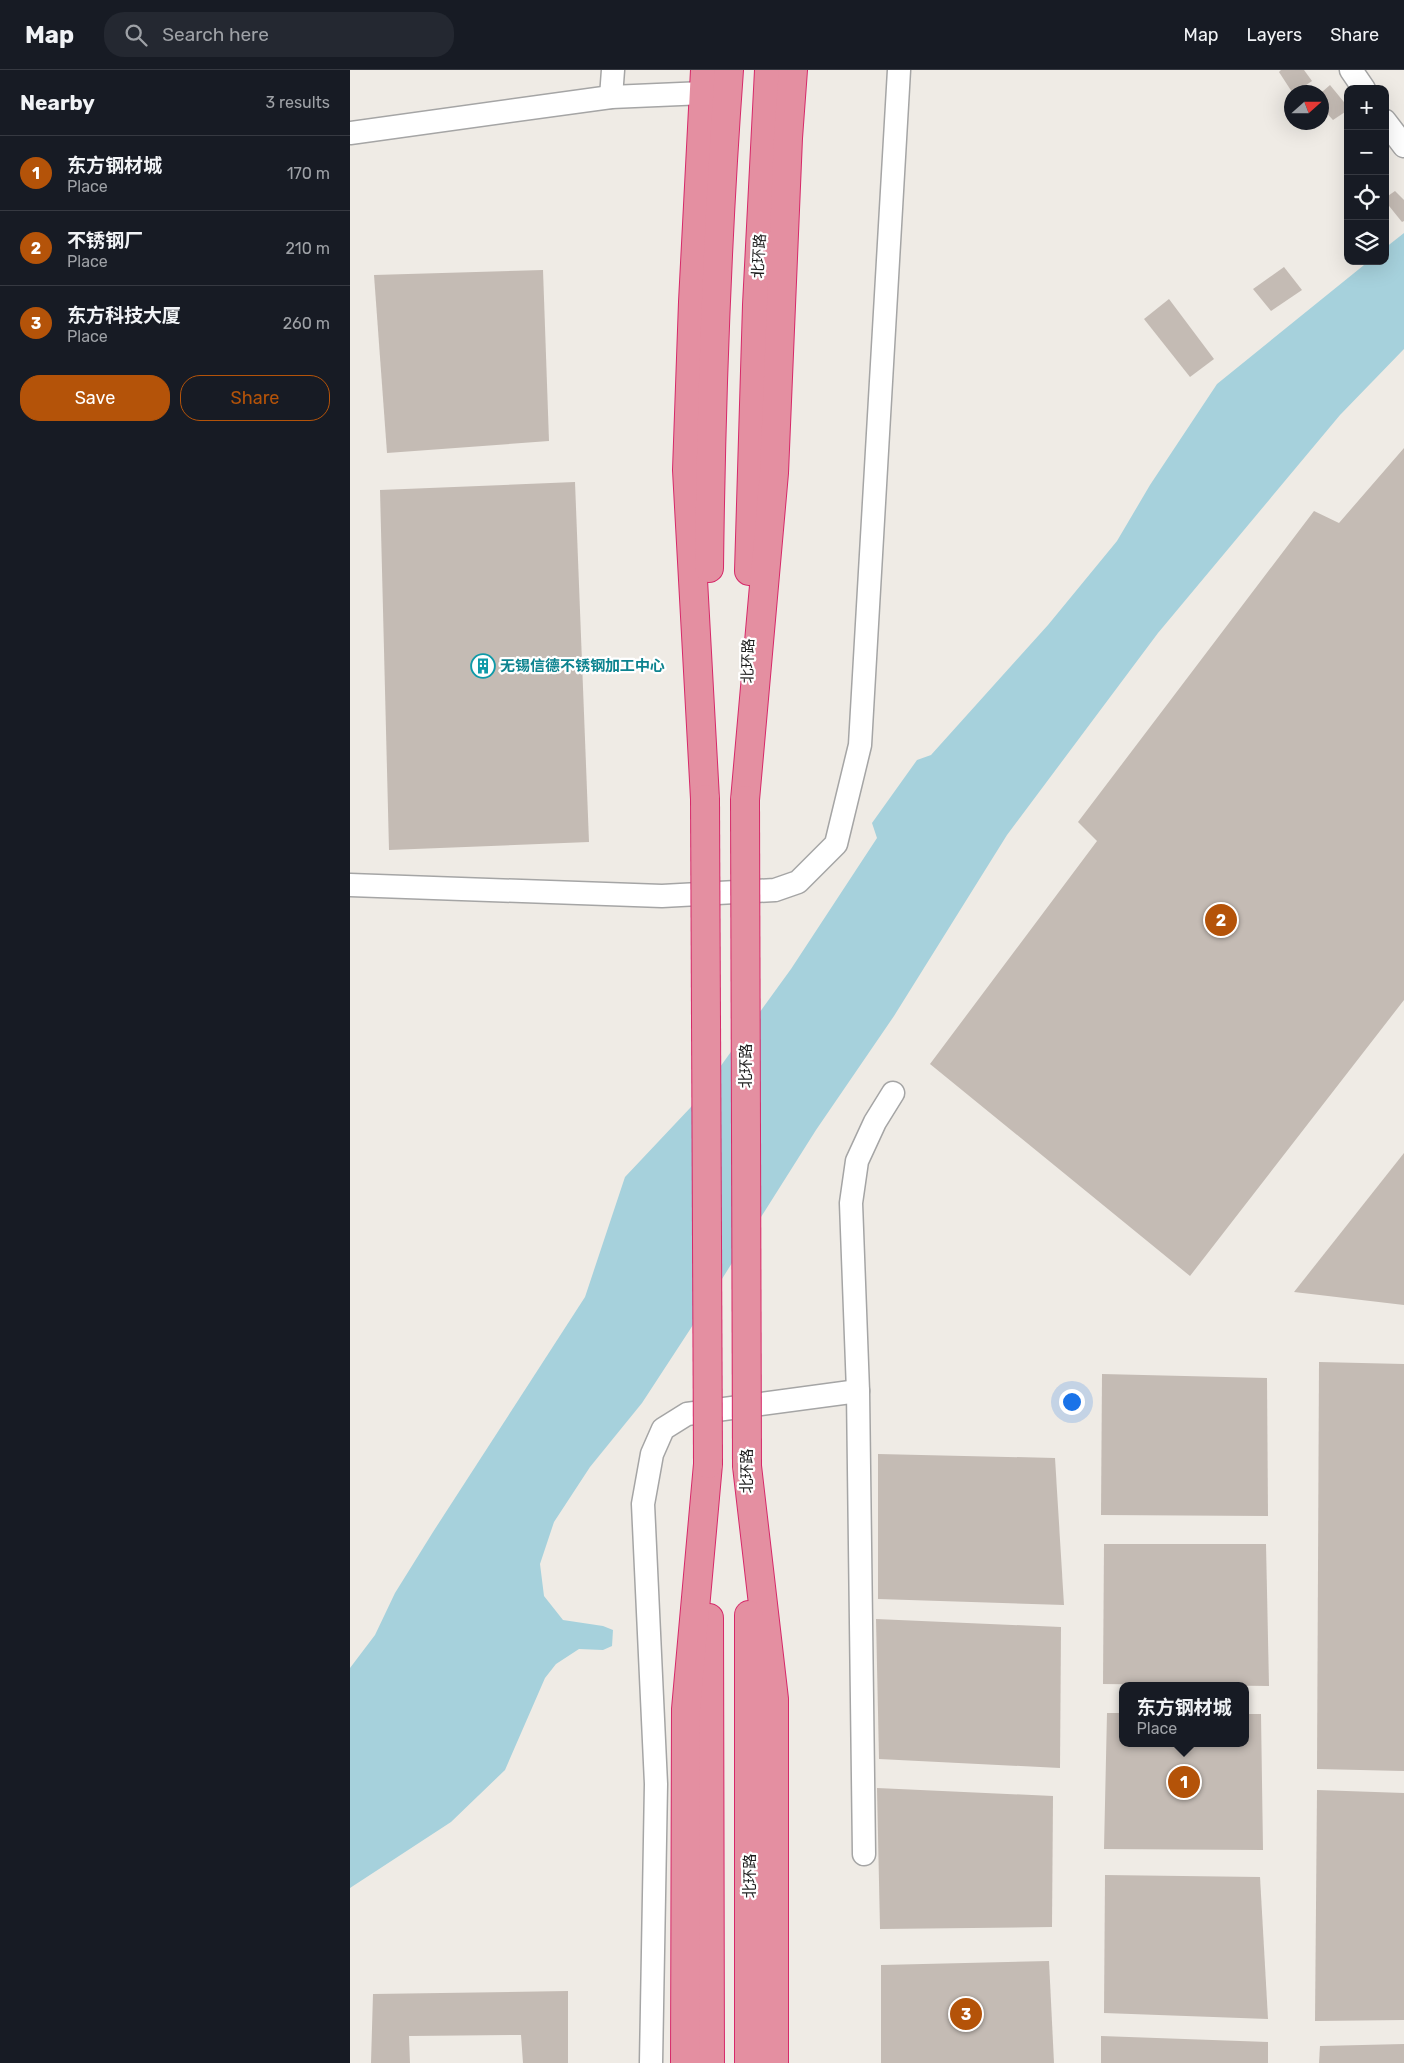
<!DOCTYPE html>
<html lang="en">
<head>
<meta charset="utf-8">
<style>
  body { margin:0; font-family:Rubik,"Noto Sans SC",sans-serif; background:#242831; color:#f1f3f6 }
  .controls { position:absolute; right:15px; top:15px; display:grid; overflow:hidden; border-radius:10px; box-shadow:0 5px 20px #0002 }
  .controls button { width:45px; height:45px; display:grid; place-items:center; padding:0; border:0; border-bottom:1px solid #363941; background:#171b24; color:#f1f3f6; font:25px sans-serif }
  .compass { position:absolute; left:934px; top:15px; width:45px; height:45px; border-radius:50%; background:#171b24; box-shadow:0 5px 20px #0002; rotate:69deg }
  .you { position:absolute; left:721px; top:1331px; width:18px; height:18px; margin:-12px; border:4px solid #fff; border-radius:50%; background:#1a73e8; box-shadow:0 0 0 8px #1a73e833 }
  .badge { display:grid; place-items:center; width:32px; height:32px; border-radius:50%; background:#b45309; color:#fff; font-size:16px; font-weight:700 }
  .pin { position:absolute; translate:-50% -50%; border:2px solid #fff; box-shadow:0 1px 5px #0006 }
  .popup { position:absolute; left:769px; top:1612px; width:130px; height:65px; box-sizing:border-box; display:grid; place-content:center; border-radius:10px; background:#171b24; filter:drop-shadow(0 1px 4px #0005); font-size:16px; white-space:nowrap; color:#9ea1a6 }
  .popup b { font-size:19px; color:#f1f3f6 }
  .popup::after { content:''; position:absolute; left:50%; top:100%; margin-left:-10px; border:10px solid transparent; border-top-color:#171b24 }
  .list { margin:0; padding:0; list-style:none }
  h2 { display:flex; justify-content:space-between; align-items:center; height:65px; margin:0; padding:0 20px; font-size:21px }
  h2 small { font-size:16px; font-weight:400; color:#9ea1a6 }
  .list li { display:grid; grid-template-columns:32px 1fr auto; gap:15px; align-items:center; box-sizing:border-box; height:75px; padding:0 20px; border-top:1px solid #363941 }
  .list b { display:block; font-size:19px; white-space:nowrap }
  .list p { margin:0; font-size:16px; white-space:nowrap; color:#9ea1a6 }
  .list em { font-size:16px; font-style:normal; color:#9ea1a6 }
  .actions { display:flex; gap:10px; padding:15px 20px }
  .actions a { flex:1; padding:11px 0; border:1px solid #b45309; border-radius:20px; text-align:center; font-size:18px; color:#b45309 }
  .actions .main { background:#b45309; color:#fff }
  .icon { flex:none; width:28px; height:28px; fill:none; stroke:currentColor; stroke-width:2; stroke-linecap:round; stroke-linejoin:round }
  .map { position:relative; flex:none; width:1054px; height:1993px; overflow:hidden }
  header { display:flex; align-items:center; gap:30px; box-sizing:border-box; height:70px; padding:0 25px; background:#171b24; border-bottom:1px solid #363941 }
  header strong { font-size:24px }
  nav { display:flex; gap:28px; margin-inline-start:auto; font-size:18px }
  .search { width:350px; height:45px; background:#242831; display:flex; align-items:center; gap:12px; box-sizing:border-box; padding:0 18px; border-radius:20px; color:#9ea1a6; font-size:19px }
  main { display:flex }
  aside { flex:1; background:#171b24 }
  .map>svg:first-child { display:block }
  .water { fill:#a6d1dc }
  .building { fill:#c4bbb4 }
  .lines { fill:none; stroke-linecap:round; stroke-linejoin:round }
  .minor-casing { stroke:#a5a5a5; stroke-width:25 }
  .highway-casing { stroke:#d62969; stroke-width:30 }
  .minor { stroke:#fff; stroke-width:22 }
  .highway { stroke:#e48fa1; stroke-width:28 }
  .highway-bridge-casing { stroke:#d62969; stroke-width:30; stroke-linecap:butt }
  .highway-bridge { stroke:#e48fa1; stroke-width:28 }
  .labels { text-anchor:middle; stroke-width:4.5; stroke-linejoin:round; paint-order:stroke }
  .street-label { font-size:15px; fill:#1e1e1e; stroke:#fff }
  .culture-label { font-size:15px; font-weight:bold; fill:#0d838f; stroke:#fff; text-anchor:start }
</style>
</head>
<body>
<header>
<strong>Map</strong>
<div class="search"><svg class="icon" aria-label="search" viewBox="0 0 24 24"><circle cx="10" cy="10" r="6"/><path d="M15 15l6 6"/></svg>Search here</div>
<nav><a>Map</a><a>Layers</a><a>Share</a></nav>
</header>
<main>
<aside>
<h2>Nearby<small>3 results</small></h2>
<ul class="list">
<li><span class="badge">1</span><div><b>东方钢材城</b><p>Place</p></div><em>170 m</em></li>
<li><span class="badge">2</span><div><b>不锈钢厂</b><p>Place</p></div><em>210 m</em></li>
<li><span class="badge">3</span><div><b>东方科技大厦</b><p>Place</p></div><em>260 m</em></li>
</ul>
<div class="actions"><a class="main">Save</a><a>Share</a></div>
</aside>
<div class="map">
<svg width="1054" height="1993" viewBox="0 0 1054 1993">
  <rect width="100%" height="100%" fill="#efebe5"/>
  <path class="water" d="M1054,163V279L990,345L808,563L657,765L544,946L466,1060L341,1258L292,1333L240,1397L204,1452L190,1494L194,1526L213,1550L253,1556L263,1560L262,1576L253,1580L229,1579L206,1594L195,1608L155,1700L101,1752L0,1818V1598L25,1565L45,1523L83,1462L235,1227L275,1107L341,1037L441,899L527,768L522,753L567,690L581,685L698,555L767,471L800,415L867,314L1019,191H1035V178Z"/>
  <g class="building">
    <path d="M931,0H954L962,11L946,22H942L929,2Z"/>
    <path d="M980,15L998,37V40L983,50L972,38V22Z"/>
    <path d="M1045,121L1054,130V151L1052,152L1035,131V128Z"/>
    <path d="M934,197L952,220L921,241L903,219Z"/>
    <path d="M193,200L199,371L37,383L24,205Z"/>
    <path d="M819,229L864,289L840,307L794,249Z"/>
    <path d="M1054,378V930L840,1206L580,994L747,771L728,752L964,441L989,453Z"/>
    <path d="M225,412L239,772L39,780L30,420Z"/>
    <path d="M1054,1083V1235L944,1222Z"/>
    <path d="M969,1292L1054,1294V1701L967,1699Z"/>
    <path d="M752,1304L917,1308L918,1446L751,1445Z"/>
    <path d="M528,1384L705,1388L714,1535L528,1529Z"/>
    <path d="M754,1474H916L919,1616L753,1614Z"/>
    <path d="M526,1549L711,1557L710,1698L529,1689Z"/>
    <path d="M757,1643H773V1673H895V1644H911L913,1780L754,1779Z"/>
    <path d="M527,1718L703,1726L702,1857L530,1859Z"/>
    <path d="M967,1720L1054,1723V1950L965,1951Z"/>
    <path d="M755,1805L910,1807L918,1949L754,1943Z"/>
    <path d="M699,1891L704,1993H531V1895Z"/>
    <path d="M218,1921V1993H173L171,1965L59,1966L60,1993H21L23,1924Z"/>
    <path d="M751,1966L918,1972V1993H751Z"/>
    <path d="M1054,1974V1993H969L970,1976Z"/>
  </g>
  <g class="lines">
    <g class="minor-casing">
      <g id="minor">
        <path d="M1001,0L1014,19"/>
        <path d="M261,27L263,0"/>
        <path d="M1035,51L1054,76"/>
        <path d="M0,63L261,27L354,23L369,25"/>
        <path d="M0,815L312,826L425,820L448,812L486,774L510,675L549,0"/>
        <path d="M514,1784L508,1321L501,1133L507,1091L525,1052L543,1023"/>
        <path d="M301,1993L306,1714L293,1434L302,1384L313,1359L337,1344L508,1321"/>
      </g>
    </g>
    <g class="highway-casing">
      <g id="highway">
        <path d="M355,0L343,232L337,400L355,729"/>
        <path d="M359,498C361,332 367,165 379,0"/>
        <path d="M399,501L407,235L419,0"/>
        <path d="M395,730L424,403L438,68L443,0"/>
        <path d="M397,1396L424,1629V1993"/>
        <path d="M399,1545V1993"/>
        <path d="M359,1548L360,1993"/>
        <path d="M335,1993L336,1639L358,1394"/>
      </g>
    </g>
    <use href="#minor" class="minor"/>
    <use href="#highway" class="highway"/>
    <g class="highway-bridge-casing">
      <g id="highway-bridge">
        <path d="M355,729L358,1394"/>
        <path d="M395,730L397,1396"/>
      </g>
    </g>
    <use href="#highway-bridge" class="highway-bridge"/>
  </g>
  <defs>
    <g id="building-ring" transform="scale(1.25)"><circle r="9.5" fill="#fff" stroke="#0f9aa8" stroke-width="1.5"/><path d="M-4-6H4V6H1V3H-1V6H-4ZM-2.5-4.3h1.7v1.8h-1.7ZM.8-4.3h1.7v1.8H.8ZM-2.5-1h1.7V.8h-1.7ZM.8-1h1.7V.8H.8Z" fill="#0f9aa8"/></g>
  </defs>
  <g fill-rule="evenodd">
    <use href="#building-ring" x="133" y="596"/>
  </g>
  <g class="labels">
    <g class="street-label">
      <text transform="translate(409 186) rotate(-87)" y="5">北环路</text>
      <text transform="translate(398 591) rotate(-89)" y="5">北环路</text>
      <text transform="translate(396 996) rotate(-90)" y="5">北环路</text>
      <text transform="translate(397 1401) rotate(-90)" y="5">北环路</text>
      <text transform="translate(400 1806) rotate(-90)" y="5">北环路</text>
    </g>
    <g class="culture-label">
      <text x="150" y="601">无锡信德不锈钢加工中心</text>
    </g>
  </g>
</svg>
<div class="controls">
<button>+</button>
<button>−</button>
<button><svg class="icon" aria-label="locate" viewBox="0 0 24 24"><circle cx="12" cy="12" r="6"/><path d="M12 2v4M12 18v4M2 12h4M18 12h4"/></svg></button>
<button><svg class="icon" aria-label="layers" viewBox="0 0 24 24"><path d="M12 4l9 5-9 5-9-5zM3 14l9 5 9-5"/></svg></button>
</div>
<svg class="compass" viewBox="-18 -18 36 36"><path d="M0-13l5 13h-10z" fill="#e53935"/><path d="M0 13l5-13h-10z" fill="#9ea1a6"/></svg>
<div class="you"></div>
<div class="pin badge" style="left:834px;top:1712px">1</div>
<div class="popup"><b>东方钢材城</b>Place</div>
<div class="pin badge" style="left:871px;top:850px">2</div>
<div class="pin badge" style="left:616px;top:1944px">3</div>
</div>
</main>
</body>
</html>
